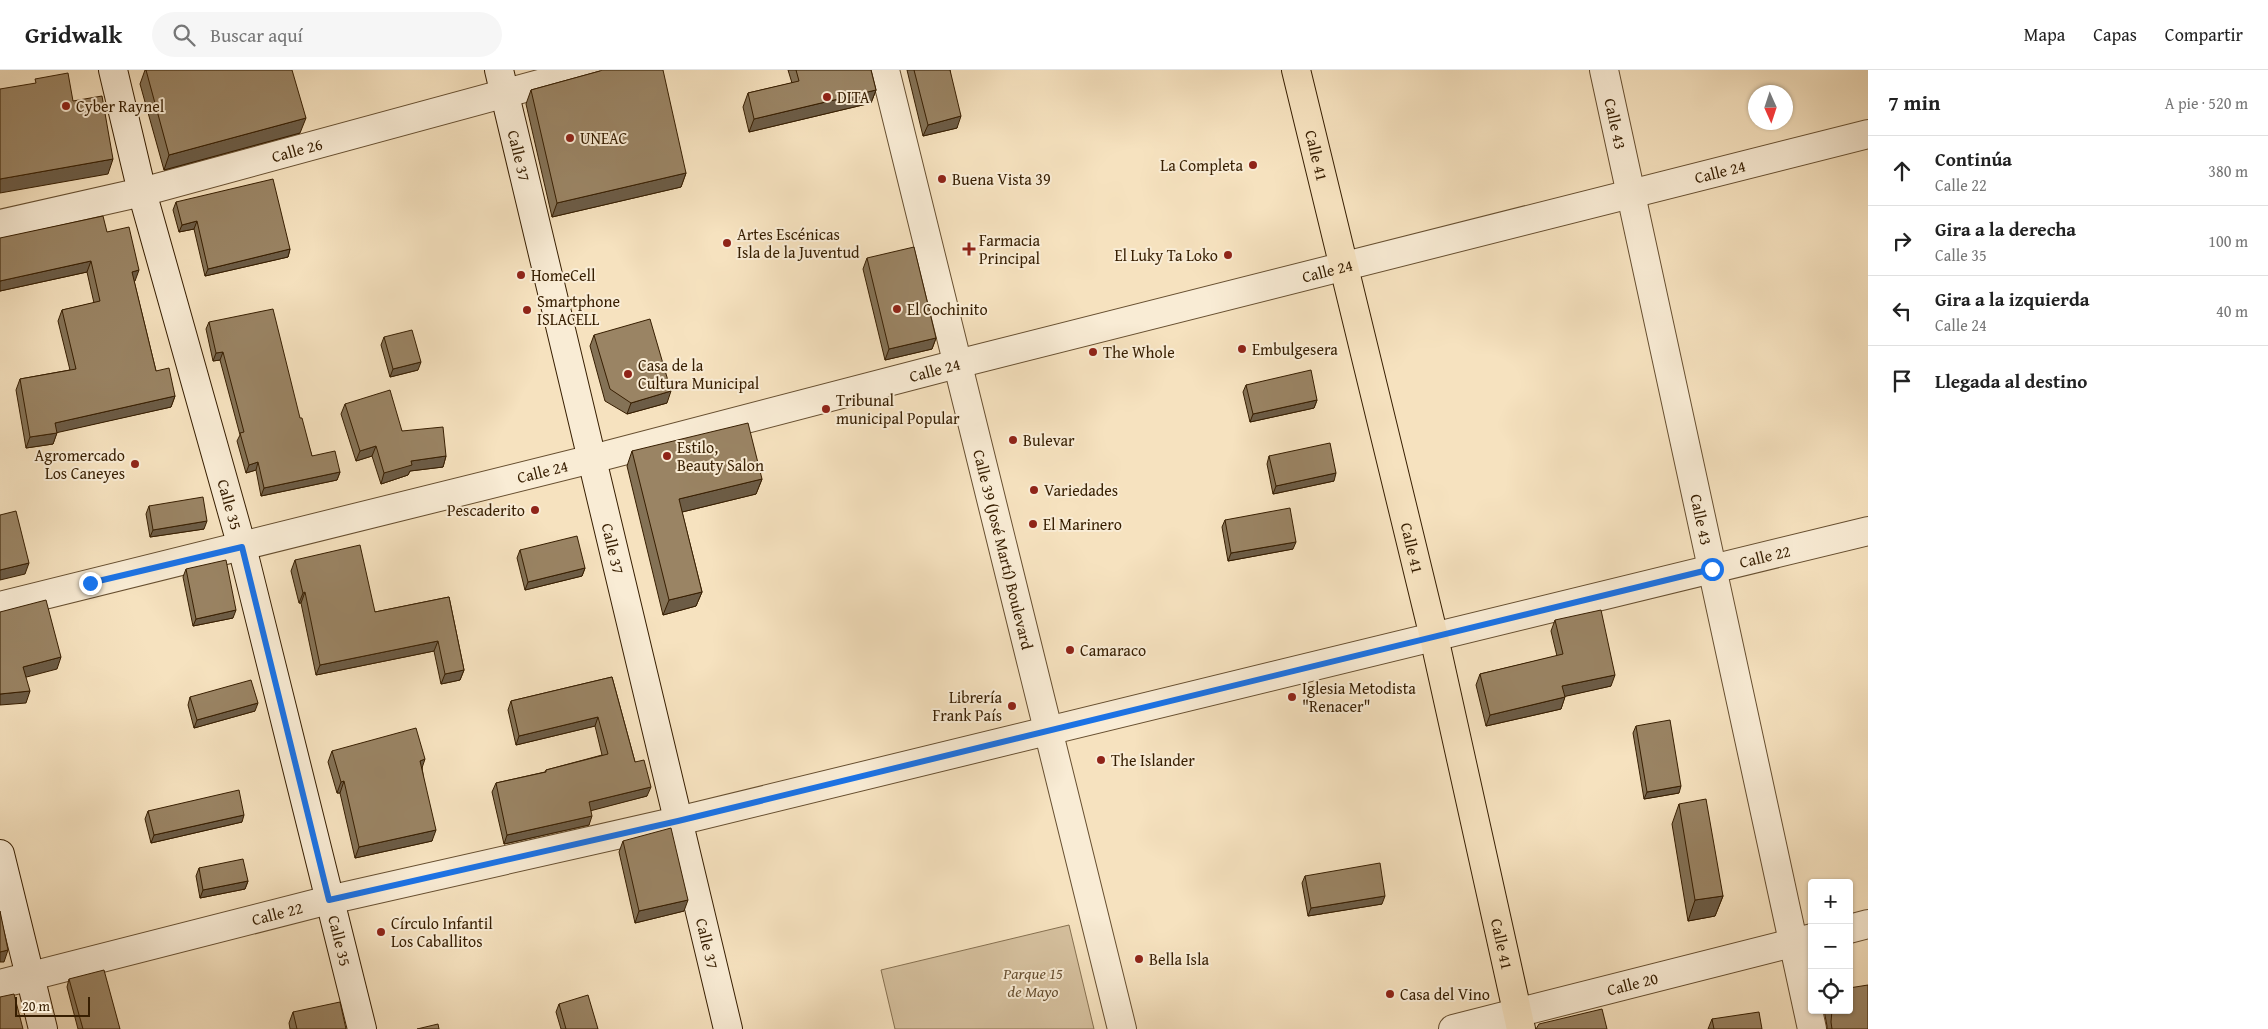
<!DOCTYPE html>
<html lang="es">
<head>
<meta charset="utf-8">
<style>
  body { margin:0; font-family:"Gentium Book Plus",serif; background:#f6f6f6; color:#222 }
  .controls { position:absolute; right:15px; bottom:15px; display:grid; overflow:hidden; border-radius:5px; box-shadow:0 1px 4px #0004 }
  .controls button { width:45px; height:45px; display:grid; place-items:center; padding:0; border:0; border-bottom:1px solid #e0e0e0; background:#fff; color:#222; font:25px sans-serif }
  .compass { position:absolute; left:1748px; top:15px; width:45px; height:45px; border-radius:50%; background:#fff; box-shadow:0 1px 4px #0004; rotate:177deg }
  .scale { position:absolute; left:15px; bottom:12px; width:75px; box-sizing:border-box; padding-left:5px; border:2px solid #371e01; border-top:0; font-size:14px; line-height:18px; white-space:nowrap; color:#371e01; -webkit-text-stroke:4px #f9ecd5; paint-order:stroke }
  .stop { position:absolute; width:15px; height:15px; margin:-11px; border:4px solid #1a73e8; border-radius:50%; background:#fff }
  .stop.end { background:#1a73e8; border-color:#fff; box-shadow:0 1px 5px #0008 }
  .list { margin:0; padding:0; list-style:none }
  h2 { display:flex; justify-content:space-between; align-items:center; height:65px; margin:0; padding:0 20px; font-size:21px }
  h2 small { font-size:16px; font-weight:400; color:#767676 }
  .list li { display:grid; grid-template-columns:32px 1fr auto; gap:15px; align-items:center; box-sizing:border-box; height:70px; padding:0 20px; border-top:1px solid #e0e0e0 }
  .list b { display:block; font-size:19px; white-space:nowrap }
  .list p { margin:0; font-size:16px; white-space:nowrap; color:#767676 }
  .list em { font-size:16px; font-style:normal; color:#767676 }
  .icon { flex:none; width:28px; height:28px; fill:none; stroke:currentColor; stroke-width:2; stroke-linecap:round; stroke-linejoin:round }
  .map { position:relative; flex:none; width:1868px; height:959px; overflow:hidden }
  header { display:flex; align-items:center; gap:30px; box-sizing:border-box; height:70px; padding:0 25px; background:#fff; border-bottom:1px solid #e0e0e0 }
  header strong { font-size:24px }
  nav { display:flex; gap:28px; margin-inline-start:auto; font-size:18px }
  .search { width:350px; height:45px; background:#f6f6f6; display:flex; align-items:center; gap:12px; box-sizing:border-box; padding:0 18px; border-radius:28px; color:#767676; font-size:19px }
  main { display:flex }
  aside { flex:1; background:#fff }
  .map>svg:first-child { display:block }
  .green { fill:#d6c19f; stroke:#867050 }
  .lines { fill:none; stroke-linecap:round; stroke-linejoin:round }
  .street-casing { stroke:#674f30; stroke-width:30 }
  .secondary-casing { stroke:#371e01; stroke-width:30 }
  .primary-casing { stroke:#371e01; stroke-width:30 }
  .street { stroke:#f9ecd5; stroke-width:28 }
  .secondary { stroke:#f9ecd5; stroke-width:28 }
  .primary { stroke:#f6e2bf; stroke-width:28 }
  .wall { fill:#847256; stroke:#371e01 }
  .shaded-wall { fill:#6c5c46; stroke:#371e01 }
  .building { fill:#9a8464; stroke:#371e01 }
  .route { stroke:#1a73e8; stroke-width:6 }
  .poi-dot { fill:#8f2418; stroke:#f9ecd5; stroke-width:2 }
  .labels { text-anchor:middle; stroke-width:4; stroke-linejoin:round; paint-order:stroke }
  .poi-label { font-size:16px; fill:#371e01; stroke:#f9ecd5; text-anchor:start }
  .street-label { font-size:16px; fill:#371e01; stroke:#f9ecd5 }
  .park-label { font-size:16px; font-style:italic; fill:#674f30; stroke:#f9ecd5 }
</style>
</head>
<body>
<header>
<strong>Gridwalk</strong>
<div class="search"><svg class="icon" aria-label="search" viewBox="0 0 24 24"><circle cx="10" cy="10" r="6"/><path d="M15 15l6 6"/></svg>Buscar aquí</div>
<nav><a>Mapa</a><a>Capas</a><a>Compartir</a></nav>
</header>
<main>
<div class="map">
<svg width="1868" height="959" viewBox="0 0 1868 959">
  <rect width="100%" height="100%" fill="#f6e2bf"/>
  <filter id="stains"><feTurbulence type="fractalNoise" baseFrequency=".004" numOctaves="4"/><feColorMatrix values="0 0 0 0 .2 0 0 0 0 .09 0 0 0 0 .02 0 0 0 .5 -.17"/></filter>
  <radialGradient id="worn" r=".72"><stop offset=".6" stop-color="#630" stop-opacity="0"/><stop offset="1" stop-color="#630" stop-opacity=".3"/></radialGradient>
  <path class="green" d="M1069,855L1094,959H895L881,900Z"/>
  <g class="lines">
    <g class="street-casing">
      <g id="street">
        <path id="s1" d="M885,0L1122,959"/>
        <path id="s2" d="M1604,0L1812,959"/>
        <path id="s3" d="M0,154L142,122L591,0"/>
        <path id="s4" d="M0,536L592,389L957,294L1868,64"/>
        <path d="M1849,859L1868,854"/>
        <path id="s5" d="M0,914L329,830L678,751L1868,461"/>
        <path id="s6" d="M1453,959L1812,868"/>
      </g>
    </g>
    <g class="secondary-casing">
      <g id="secondary">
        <path id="s7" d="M113,0L142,122L242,477L362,959"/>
        <path id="s8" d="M499,0L728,959"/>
        <path d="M0,784L43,959"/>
      </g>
    </g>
    <g class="primary-casing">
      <g id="primary">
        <path id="s9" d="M1296,0L1434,567L1521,959"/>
      </g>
    </g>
    <use href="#street" class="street"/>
    <use href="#secondary" class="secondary"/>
    <use href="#primary" class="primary"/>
  </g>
  <g class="wall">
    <path d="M145,0L300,63L164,100L140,14Z"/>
    <path d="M788,0H871L876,20L871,33L749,62L743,37L748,23L792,13Z"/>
    <path d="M907,0H950L957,58L923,66Z"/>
    <path d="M600,1L686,103L681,117L552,147L526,34L531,20Z"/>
    <path d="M176,132L290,179L288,187L205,206L194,159L179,162L173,140Z"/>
    <path d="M107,162L135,211H134L156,301L175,326L171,337L57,362L53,374L26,378L16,320L20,309L70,300L58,251L62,240L94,233L87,202L0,221Z"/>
    <path d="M867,188L936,268L932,279L885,290L863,199Z"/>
    <path d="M209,252L300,348L312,386L340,402L337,410L261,426L256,400L246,403L237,371L240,365L220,290L213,291L206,259Z"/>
    <path d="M594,265L667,333L627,344L605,331L590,276Z"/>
    <path d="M384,267L418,300L390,307L381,275Z"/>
    <path d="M1246,315L1317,330L1314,338L1250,352L1243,322Z"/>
    <path d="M345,334L402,361L446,386L443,397L410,401L408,405L381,414L372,386L356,391L341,344Z"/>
    <path d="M632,381L762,409L756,424L682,442L702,522L696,536L663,545L627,396Z"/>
    <path d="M1269,386L1334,411L1273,424L1267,394Z"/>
    <path d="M149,436L204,459L150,467L146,444Z"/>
    <path d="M1225,450L1293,479L1228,491L1222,457Z"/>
    <path d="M520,480L585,498L582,506L525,520L517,488Z"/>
    <path d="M295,490L375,542L449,527L464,600L460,610L441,614L434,581L316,605L301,533H299L291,501Z"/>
    <path d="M186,499L233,548L193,556L183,507Z"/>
    <path d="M1555,550L1611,616L1565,626L1561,639L1486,656L1476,615L1480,604L1557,586L1551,561Z"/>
    <path d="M612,607L635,692L647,726L591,740L589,755L504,774L492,722L496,713L545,702L546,700L602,685L595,656L516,675L508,640L511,631Z"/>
    <path d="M190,627L255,641L194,658L188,635Z"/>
    <path d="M1636,656L1679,723L1644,729L1633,663Z"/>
    <path d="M332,681L422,697L432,771L355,788L340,723H337L328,692Z"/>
    <path d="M1679,734L1723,826L1715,846L1688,851L1672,754Z"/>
    <path d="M148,741L242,752L151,773L145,749Z"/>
    <path d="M623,771L684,841L635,853L619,782Z"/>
    <path d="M199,798L248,811L245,819L200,828L196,806Z"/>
    <path d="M1305,806L1382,834L1308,846L1302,813Z"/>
    <path d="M69,909L120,959H78L67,917Z"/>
    <path d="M559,934L598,959H561L556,942Z"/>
    <path d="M1824,940H1849L1868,959H1827V956Z"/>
    <path d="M293,942L346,959H290L289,953Z"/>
    <path d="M1712,949L1762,959H1708Z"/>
  </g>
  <g class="shaded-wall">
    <path d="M876,20L871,33L749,62L754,49Z"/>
    <path d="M961,46L957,58L923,66L928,55Z"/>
    <path d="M306,48L300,63L164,100L169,85Z"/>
    <path d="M113,89L108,104L0,123V109Z"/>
    <path d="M686,103L681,117L552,147L557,133Z"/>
    <path d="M197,151L194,159L179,162L182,155Z"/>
    <path d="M290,179L288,187L205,206L208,199Z"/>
    <path d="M91,191L87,202L0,221V211Z"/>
    <path d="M139,200L135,211L128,213L132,202Z"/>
    <path d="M936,268L932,279L885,290L889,279Z"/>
    <path d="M223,282L220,290L213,291L216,283Z"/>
    <path d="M421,292L418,300L390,307L393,299Z"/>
    <path d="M671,321L667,333L627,344L631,333Z"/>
    <path d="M175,326L171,337L51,364L55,353Z"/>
    <path d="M1317,330L1314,338L1250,352L1253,344Z"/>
    <path d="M57,363L53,374L26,378L30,367Z"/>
    <path d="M376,376L372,386L356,391L360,381Z"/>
    <path d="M446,386L443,397L410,401L408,405L381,414L384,403L411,391Z"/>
    <path d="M258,392L256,400L246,403L249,395Z"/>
    <path d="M340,402L337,410L261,426L264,418Z"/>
    <path d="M1336,403L1334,411L1273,424L1276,416Z"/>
    <path d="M762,409L756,424L674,444L679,429Z"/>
    <path d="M207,451L204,459L150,467L153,460Z"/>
    <path d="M1296,472L1293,479L1228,491L1231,483Z"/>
    <path d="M29,493L25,504L0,510V500Z"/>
    <path d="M585,498L582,506L525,520L528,512Z"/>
    <path d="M305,522L301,533H299L303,523Z"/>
    <path d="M702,522L696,536L663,545L669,530Z"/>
    <path d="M236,540L233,548L193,556L196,549Z"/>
    <path d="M438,571L434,581L316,605L320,595Z"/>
    <path d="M61,587L57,599L19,609L23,597Z"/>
    <path d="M464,600L460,610L441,614L445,604Z"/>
    <path d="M1615,605L1611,616L1558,628L1562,616Z"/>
    <path d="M30,621L26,633L0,635V624Z"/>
    <path d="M1565,627L1561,639L1486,656L1490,645Z"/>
    <path d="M258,633L255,641L194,658L197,650Z"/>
    <path d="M598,647L595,656L516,675L519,666Z"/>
    <path d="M425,689L421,701L420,691Z"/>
    <path d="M344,711L340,723H337L341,712Z"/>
    <path d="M1681,716L1679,723L1644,729L1647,722Z"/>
    <path d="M651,717L647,726L586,742L589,732Z"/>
    <path d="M244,745L242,752L151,773L154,765Z"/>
    <path d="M592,746L589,755L504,774L507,765Z"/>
    <path d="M436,760L432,771L355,788L359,777Z"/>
    <path d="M248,811L245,819L200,828L203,820Z"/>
    <path d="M1385,826L1382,834L1308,846L1311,838Z"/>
    <path d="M1723,826L1715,846L1688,851L1695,830Z"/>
    <path d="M688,830L684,841L635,853L639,841Z"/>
    <path d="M8,880L4,892H0V882Z"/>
  </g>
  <g class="building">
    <path d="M146,0H292L306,48L169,85Z"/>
    <path d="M602,0H663L686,103L557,133L531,20L600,1Z"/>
    <path d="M796,0H871L876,20L754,49L748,23L799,11Z"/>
    <path d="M914,0H950L961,46L928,55Z"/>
    <path d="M68,3L73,31L102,26L113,89L0,109V19L36,13L35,9Z"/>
    <path d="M273,109L290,179L208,199L197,151L182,155L176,132Z"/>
    <path d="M103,146L107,162L129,157L139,200L132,202L156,301L169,298L175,326L55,353L57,363L30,367L20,309L76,299L62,240L100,231L91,191L0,211V168Z"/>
    <path d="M914,177L936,268L889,279L867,188Z"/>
    <path d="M273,239L300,348H302L312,386L335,381L340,402L264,418L258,392L249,395L240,363L244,362L223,282L216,283L209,252Z"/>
    <path d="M650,249L671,321L631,333L610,319L594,265Z"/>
    <path d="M412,260L421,292L393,299L384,267Z"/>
    <path d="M1311,300L1317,330L1253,344L1246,315Z"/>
    <path d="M390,320L402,361L443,357L446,386L411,391L412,395L384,403L376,376L360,381L345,334Z"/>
    <path d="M748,353L762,409L679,429L702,522L669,530L632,381Z"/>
    <path d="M1330,373L1336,403L1276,416L1269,386Z"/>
    <path d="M203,427L207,451L153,460L149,436Z"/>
    <path d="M1290,438L1296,472L1231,483L1225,450Z"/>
    <path d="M16,441L29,493L0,500V445Z"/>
    <path d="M577,466L585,498L528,512L520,480Z"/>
    <path d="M360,475L375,542L449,527L464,600L445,604L438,571L320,595L305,522L303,523L295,490Z"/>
    <path d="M226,490L236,540L196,549L186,499Z"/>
    <path d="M46,530L61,587L23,597L30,621L0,624V542Z"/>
    <path d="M1601,540L1615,605L1562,616L1565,627L1490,645L1480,604L1563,584L1555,550Z"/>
    <path d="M612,607L635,692L644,690L651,717L589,732L592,746L507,765L496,713L546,702V700L608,684L598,647L519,666L511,631Z"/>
    <path d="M251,610L258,633L197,650L190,627Z"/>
    <path d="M1670,650L1681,716L1647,722L1636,656Z"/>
    <path d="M416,658L425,689L420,691L436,760L359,777L344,711L341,712L332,681Z"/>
    <path d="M239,720L244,745L154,765L148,741Z"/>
    <path d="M1706,729L1723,826L1695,830L1679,734Z"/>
    <path d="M671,758L688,830L639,841L623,771Z"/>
    <path d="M243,789L248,811L203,820L199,798Z"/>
    <path d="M1380,793L1385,826L1311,838L1305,806Z"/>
    <path d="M0,841L8,880L0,882Z"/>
    <path d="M104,900L120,959H83L69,909Z"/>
    <path d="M1868,915V959H1832L1831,952L1832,940H1849V918Z"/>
    <path d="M14,924L23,959H0V927Z"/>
    <path d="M588,925L598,959H566L559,934Z"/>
    <path d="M340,932L346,959H297L293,942Z"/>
    <path d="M1602,939L1607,959H1536L1539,954Z"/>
    <path d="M1759,942L1762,959H1714L1712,949Z"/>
    <path d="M438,954L439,959H417Z"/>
  </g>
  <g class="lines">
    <path class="route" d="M90,513L242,477L329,830L678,751L1712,499"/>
  </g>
  <g class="poi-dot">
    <circle cx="827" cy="27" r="5"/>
    <circle cx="66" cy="36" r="5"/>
    <circle cx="570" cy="68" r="5"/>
    <circle cx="1253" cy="95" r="5"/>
    <circle cx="942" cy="109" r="5"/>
    <circle cx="727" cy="173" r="5"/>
    <path d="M966.5 171.5h5v5h5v5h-5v5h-5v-5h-5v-5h5z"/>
    <circle cx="1228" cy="185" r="5"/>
    <circle cx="521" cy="205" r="5"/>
    <circle cx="897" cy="239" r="5"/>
    <circle cx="527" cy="240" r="5"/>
    <circle cx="1242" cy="279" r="5"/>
    <circle cx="1093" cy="282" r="5"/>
    <circle cx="628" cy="304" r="5"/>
    <circle cx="826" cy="339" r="5"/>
    <circle cx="1013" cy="370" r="5"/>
    <circle cx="667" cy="386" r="5"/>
    <circle cx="135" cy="394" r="5"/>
    <circle cx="1034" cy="420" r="5"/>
    <circle cx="535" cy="440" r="5"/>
    <circle cx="1033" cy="454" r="5"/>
    <circle cx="1070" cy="580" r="5"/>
    <circle cx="1292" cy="627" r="5"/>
    <circle cx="1012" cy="636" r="5"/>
    <circle cx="1101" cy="690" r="5"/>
    <circle cx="381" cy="862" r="5"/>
    <circle cx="1139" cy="889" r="5"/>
    <circle cx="1390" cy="924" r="5"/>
  </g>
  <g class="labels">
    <g class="poi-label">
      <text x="837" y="33">DITA</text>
      <text x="76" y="42">Cyber Raynel</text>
      <text x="580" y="74">UNEAC</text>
      <text x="1243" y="101" text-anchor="end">La Completa</text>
      <text x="952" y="115">Buena Vista 39</text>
      <text x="737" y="170">Artes Escénicas<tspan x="737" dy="18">Isla de la Juventud</tspan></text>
      <text x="979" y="176">Farmacia<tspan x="979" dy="18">Principal</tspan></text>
      <text x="1218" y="191" text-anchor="end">El Luky Ta Loko</text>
      <text x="531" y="211">HomeCell</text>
      <text x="537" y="237">Smartphone<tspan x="537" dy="18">ISLACELL</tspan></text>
      <text x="907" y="245">El Cochinito</text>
      <text x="1252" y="285">Embulgesera</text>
      <text x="1103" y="288">The Whole</text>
      <text x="638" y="301">Casa de la<tspan x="638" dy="18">Cultura Municipal</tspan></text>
      <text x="836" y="336">Tribunal<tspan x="836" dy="18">municipal Popular</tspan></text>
      <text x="1023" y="376">Bulevar</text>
      <text x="677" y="383">Estilo,<tspan x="677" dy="18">Beauty Salon</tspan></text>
      <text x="125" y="391" text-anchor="end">Agromercado<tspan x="125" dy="18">Los Caneyes</tspan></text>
      <text x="1044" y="426">Variedades</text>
      <text x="525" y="446" text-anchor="end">Pescaderito</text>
      <text x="1043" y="460">El Marinero</text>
      <text x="1080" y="586">Camaraco</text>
      <text x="1302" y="624">Iglesia Metodista<tspan x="1302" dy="18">"Renacer"</tspan></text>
      <text x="1002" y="633" text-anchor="end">Librería<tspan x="1002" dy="18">Frank País</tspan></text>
      <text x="1111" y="696">The Islander</text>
      <text x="391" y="859">Círculo Infantil<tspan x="391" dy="18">Los Caballitos</tspan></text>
      <text x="1149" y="895">Bella Isla</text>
      <text x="1400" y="930">Casa del Vino</text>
    </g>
    <g class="street-label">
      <text dy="6" stroke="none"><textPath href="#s2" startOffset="55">Calle 43</textPath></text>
      <text dy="6" stroke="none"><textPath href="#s3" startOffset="306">Calle 26</textPath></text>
      <text dy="6" stroke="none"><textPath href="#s9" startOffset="88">Calle 41</textPath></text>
      <text dy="6" stroke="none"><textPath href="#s8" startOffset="88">Calle 37</textPath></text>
      <text dy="6" stroke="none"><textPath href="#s4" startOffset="1774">Calle 24</textPath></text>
      <text dy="6" stroke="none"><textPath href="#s4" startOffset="1369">Calle 24</textPath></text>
      <text dy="6" stroke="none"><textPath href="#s4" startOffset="964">Calle 24</textPath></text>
      <text dy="6" stroke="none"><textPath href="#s4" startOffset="559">Calle 24</textPath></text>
      <text dy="6" stroke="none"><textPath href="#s7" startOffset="450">Calle 35</textPath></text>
      <text dy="6" stroke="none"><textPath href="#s2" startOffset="460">Calle 43</textPath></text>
      <text dy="6" stroke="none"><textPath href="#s8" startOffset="492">Calle 37</textPath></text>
      <text dy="6" stroke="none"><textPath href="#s1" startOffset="494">Calle 39 (José Martí) Boulevard</textPath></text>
      <text dy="6" stroke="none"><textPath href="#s9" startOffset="492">Calle 41</textPath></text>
      <text dy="6" stroke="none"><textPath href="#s5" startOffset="1816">Calle 22</textPath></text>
      <text dy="6" stroke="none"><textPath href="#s5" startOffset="286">Calle 22</textPath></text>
      <text dy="6" stroke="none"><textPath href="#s7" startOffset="900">Calle 35</textPath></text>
      <text dy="6" stroke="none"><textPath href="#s8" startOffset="898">Calle 37</textPath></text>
      <text dy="6" stroke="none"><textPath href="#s9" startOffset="898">Calle 41</textPath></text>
      <text dy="6" stroke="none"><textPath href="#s6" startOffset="185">Calle 20</textPath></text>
    </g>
    <g class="park-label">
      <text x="1033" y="909">Parque 15<tspan x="1033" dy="18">de Mayo</tspan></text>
    </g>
  </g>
  <rect width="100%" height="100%" filter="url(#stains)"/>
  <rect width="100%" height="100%" fill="url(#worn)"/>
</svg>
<div class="controls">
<button>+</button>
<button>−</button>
<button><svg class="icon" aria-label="locate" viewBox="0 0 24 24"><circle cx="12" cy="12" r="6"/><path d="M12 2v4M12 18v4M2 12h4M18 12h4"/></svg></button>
</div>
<svg class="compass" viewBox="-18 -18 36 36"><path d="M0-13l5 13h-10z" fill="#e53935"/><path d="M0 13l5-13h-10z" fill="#767676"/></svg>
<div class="scale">20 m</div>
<div class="stop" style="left:1712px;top:499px"></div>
<div class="stop end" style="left:90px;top:513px"></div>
</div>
<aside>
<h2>7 min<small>A pie · 520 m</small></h2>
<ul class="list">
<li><svg class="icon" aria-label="ahead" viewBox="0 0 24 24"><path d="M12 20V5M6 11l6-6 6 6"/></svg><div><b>Continúa</b><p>Calle 22</p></div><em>380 m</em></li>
<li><svg class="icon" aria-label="right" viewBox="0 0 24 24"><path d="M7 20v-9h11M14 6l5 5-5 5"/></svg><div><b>Gira a la derecha</b><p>Calle 35</p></div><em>100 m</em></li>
<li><svg class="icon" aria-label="left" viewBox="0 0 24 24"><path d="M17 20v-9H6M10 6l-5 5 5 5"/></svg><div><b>Gira a la izquierda</b><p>Calle 24</p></div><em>40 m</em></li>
<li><svg class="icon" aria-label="arrive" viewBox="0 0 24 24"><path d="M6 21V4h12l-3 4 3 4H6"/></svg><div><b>Llegada al destino</b></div></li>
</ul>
</aside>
</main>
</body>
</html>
